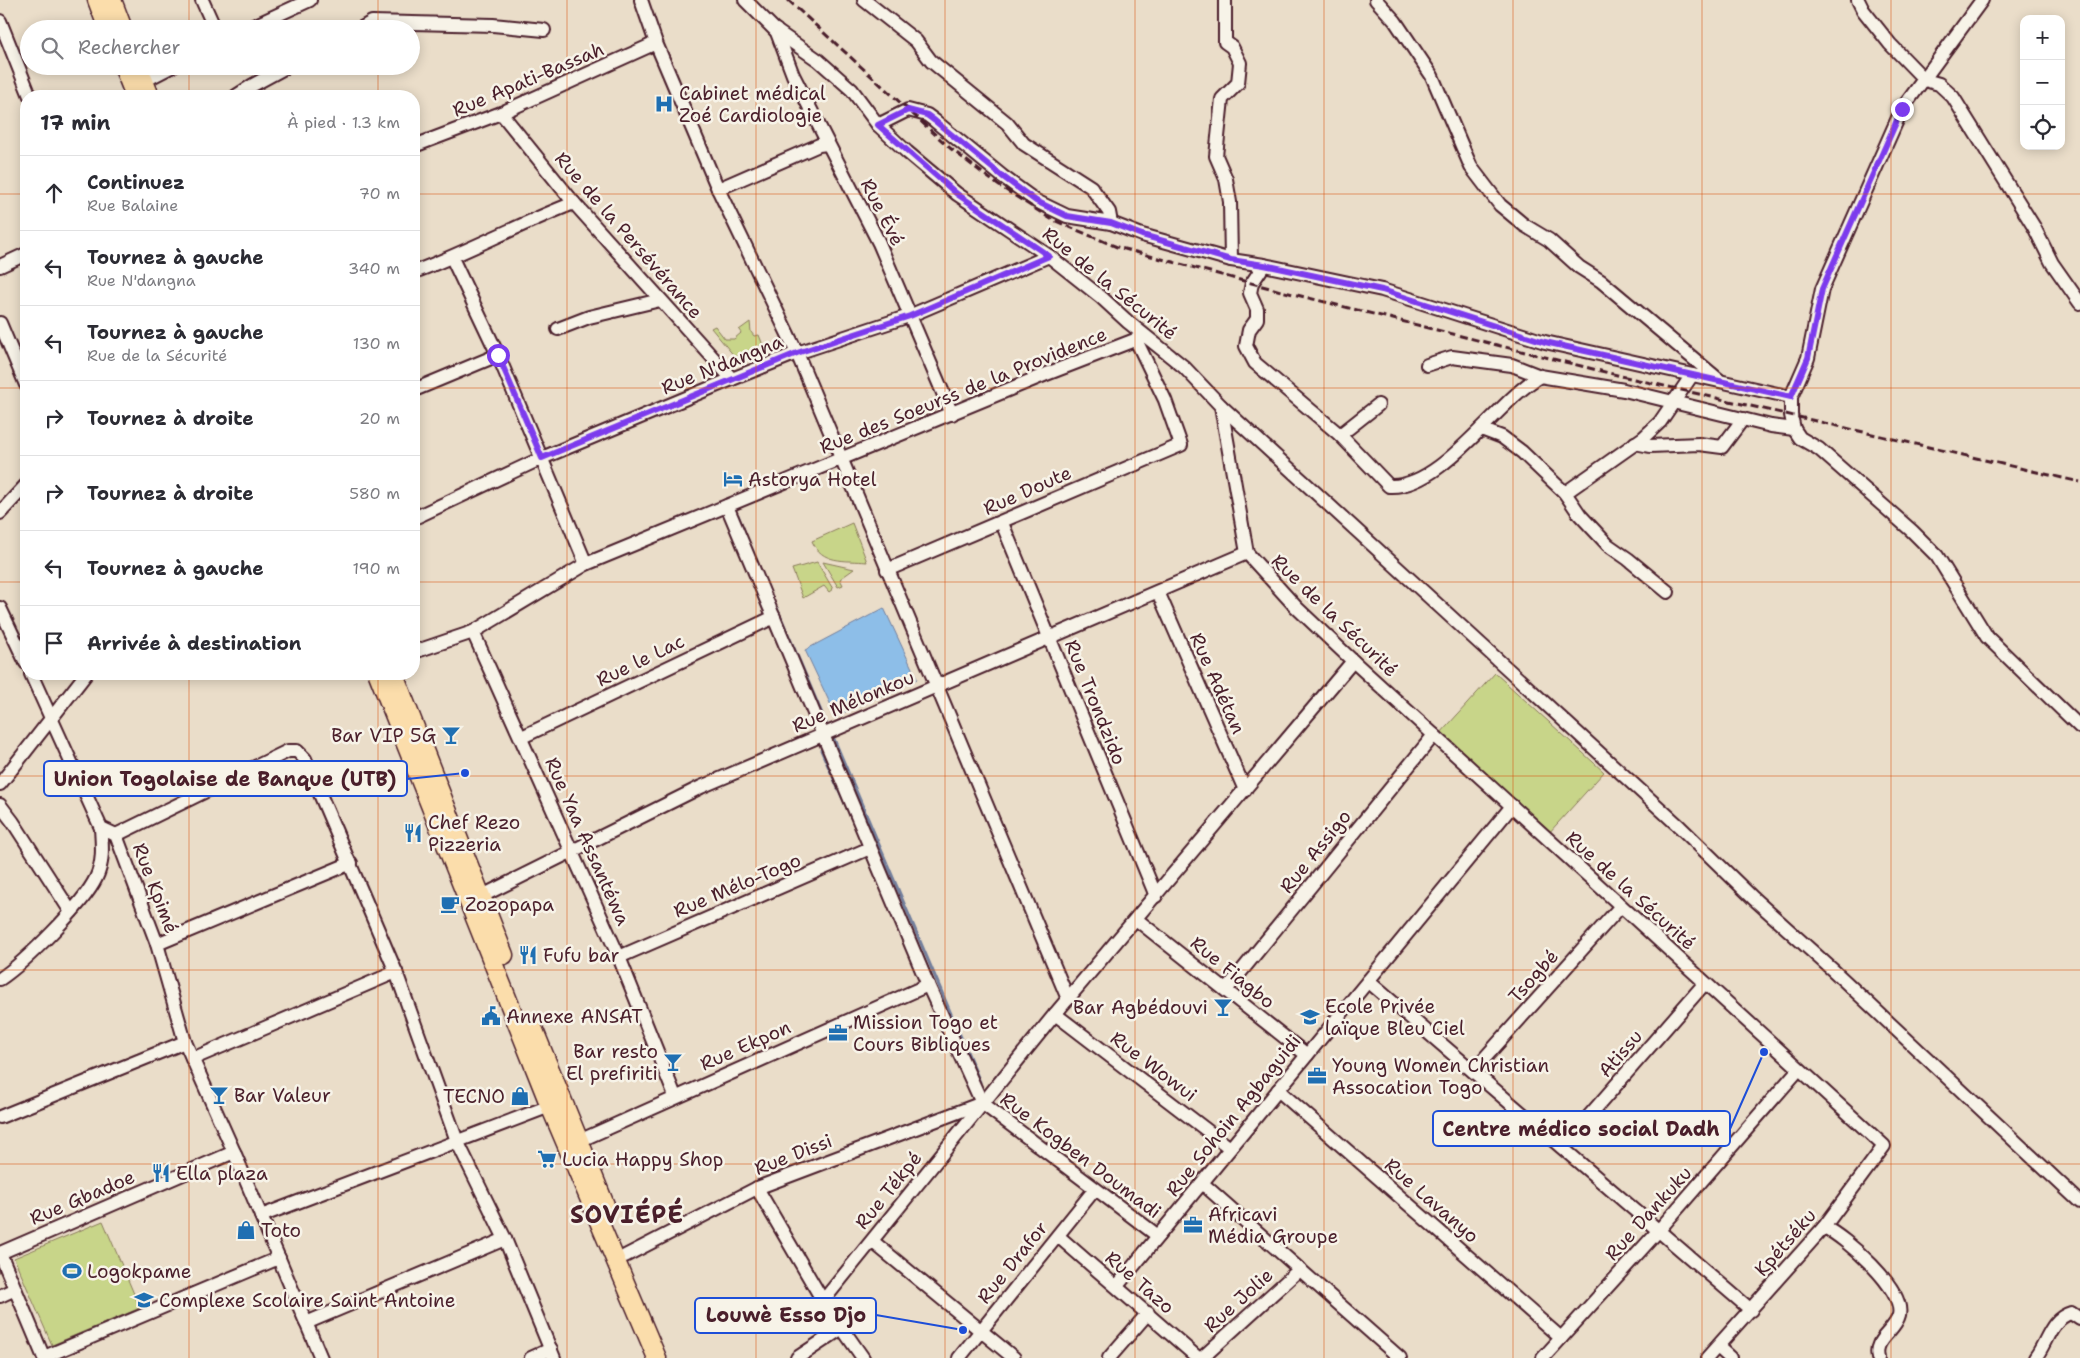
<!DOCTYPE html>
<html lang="fr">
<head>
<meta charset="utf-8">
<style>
  body { margin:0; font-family:"Shantell Sans",sans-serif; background:#f2f2f3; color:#2b2b33 }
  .controls { position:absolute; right:15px; top:15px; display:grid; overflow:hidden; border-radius:10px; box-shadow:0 2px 12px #0003 }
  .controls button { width:45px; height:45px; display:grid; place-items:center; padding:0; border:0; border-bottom:1px solid #e1e1e2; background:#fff; color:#2b2b33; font:25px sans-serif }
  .stop { position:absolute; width:15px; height:15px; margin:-11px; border:4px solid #7c3aed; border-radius:50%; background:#fff }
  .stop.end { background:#7c3aed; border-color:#fff; box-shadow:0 1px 5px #0008 }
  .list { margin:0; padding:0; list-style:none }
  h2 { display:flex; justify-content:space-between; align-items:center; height:65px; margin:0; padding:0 20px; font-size:21px }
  h2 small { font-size:16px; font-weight:400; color:#7c7c81 }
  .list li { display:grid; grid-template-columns:32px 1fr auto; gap:15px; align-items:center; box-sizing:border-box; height:75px; padding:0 20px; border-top:1px solid #e1e1e2 }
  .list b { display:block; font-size:19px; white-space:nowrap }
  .list p { margin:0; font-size:16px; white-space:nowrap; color:#7c7c81 }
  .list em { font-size:16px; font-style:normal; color:#7c7c81 }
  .icon { flex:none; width:28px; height:28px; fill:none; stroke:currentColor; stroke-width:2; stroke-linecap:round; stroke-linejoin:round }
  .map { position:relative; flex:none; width:2080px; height:1358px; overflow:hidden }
  .search { position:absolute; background:#fff; box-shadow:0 2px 12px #0003; left:20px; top:20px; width:400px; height:55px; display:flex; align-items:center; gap:12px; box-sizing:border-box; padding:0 18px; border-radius:28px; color:#7c7c81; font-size:19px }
  .panel { position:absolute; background:#fff; box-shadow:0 2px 12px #0003; left:20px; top:90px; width:400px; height:590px; border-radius:20px }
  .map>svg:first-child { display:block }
  .green { fill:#c8d589; stroke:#897a5a }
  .water { fill:#8dbee8; stroke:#727e9c }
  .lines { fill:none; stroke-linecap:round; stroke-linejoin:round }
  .stream { stroke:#727e9c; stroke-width:3 }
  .minor-casing { stroke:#4a1f2b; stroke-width:16 }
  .highway-casing { stroke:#4a1f2b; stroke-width:21 }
  .minor { stroke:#f7f3e8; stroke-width:12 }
  .highway { stroke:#fbddab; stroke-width:18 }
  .rail { stroke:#4a1f2b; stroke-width:3; stroke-dasharray:8 4; stroke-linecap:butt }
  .route { stroke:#7c3aed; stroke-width:6 }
  .grid { fill:none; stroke:#d8530f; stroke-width:1; stroke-opacity:0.55 }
  .labels { text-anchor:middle; stroke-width:5; stroke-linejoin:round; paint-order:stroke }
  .street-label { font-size:19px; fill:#4a1f2b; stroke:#f7f3e8 }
  .poi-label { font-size:19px; fill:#4a1f2b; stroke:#f7f3e8; text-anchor:start }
  .district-label { font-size:24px; font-weight:bold; letter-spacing:1px; fill:#4a1f2b; stroke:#f7f3e8 }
  .leader { fill:none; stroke:#1d4ed8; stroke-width:2 }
  .callout-dot { fill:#1d4ed8; stroke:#f7f3e8; stroke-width:2 }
  .callout { fill:#f7f3e8; stroke:#1d4ed8; stroke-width:2 }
  .callout-label { font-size:20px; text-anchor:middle; font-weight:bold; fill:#4a1f2b }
</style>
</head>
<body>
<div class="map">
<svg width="2080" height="1358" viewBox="0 0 2080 1358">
  <rect width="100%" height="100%" fill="#eaddc9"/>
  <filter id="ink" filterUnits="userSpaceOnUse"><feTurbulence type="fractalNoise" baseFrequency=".02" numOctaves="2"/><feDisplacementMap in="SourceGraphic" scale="10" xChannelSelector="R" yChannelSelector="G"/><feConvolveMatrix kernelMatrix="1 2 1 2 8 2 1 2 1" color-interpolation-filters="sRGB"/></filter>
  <g filter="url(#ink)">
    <g class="green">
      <path d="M750,322L751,332L754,336L759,335L763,345L735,357L711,328L715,326L725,339H734L741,333L739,330Z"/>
      <path d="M852,523L867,562C844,560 822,564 812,541Z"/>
      <path d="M817,562L833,589L829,592L824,586L803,598L792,569Z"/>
      <path d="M823,562L854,569L840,579L843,585L838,587Z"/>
      <path d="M1495,673L1604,772L1548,834L1439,735Z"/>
      <path d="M103,1221L140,1308L52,1345L14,1258Z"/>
    </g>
    <path class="water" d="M884,608L917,679L836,716L805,650Z"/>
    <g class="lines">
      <g class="stream">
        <path d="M738,515L745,533"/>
        <path d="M777,608L826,723"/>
        <path d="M834,739L980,1082"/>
        <path d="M821,750L858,833"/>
      </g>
      <g class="minor-casing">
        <g id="minor">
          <path d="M202,0L215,29"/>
          <path d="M641,0L656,43L718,189L797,353L1068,999"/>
          <path d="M745,0L775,30L818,60L852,90L878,125L907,152L957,194L1049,256L1102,298L1128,322L1184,367L1221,406L1247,553L1296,607L1353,661L1884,1146L1824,1227L1707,1358"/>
          <path d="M864,0L916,41L931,61L1007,123L1024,144L1091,187L1109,212L1111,223"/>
          <path d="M1225,0V42L1232,47L1240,63L1238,83L1222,99L1216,156L1226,179L1230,202L1231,260"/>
          <path d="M1376,0L1395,21L1432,76L1471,167L1500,205L1524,225L1549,240L1579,267L1601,281L1719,380"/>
          <path d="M1858,0L1863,10L1890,44L1925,80L1939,84L1953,97L2034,227L2052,263L2080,303"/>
          <path d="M1982,0L1902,109L1822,289L1808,358L1791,397V415L1794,429L1800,438L1819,449L1912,531L1937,556L1987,637L2080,727"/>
          <path d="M0,21L30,96"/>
          <path d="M247,29L310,0"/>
          <path d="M360,29L372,22L493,25L544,30"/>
          <path d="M776,30L793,75L879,243L952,414"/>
          <path d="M144,81L173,66"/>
          <path d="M236,96L253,85L288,66"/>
          <path d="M501,113L574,203L732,379"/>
          <path d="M878,125L908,110L927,115L935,121L1002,176L1036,201L1067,216L1111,223L1142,235L1231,260L1264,265L1382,290L1545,342L1791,397"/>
          <path d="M414,146L501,113L656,43"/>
          <path d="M718,189L819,145L827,144"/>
          <path d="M452,258L498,355L586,564"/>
          <path d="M1264,265L1252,283L1250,293L1257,309V319L1249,330L1246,346L1255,363L1340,435L1389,486C1442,489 1496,402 1540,376"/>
          <path d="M0,266L26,254"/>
          <path d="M414,272C468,252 519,224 574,203"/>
          <path d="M0,323L26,385"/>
          <path d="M558,329L589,317L660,300"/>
          <path d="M1427,365L1452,357L1512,365L1540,376L1624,390L1771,426L1794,429"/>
          <path d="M414,390L498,355"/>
          <path d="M1221,406L1680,827L1753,898L1835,972L2080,1202"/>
          <path d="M1481,429L1502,437L1522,452L1565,493L1580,515L1608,545L1628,559L1668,592"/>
          <path d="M1340,435L1378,405"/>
          <path d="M1635,443L1650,446L1699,444L1722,447L1743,419"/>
          <path d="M1565,493L1643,438L1660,422L1692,375"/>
          <path d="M727,506L928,985L982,1103L1158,1236"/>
          <path d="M0,513L26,485"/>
          <path d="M414,518L542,458L732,379L797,353L909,316L1049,256"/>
          <path d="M1002,523L1156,896"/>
          <path d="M887,570L1181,445L1165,400L1136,340"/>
          <path d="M1158,592L1245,790"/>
          <path d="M0,608L26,663"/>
          <path d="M473,632L619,957L675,1096"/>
          <path d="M414,652L473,632L586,564L1044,375L1145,336"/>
          <path d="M31,674L101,828L116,835L157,944L185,1042L234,1152L321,1358"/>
          <path d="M522,737L774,617"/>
          <path d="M0,784L86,674"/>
          <path d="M0,805L13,822L71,912"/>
          <path d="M116,835L288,751H297L305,759L396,972L457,1141L505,1239L554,1358"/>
          <path d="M480,897L701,787L1247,553"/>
          <path d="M1136,919L1307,1055"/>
          <path d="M157,944L351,863"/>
          <path d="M619,957L870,848"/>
          <path d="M0,979C25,962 83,905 96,878C104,862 102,845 101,828"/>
          <path d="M1368,981L1751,1310"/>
          <path d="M1226,990L1434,735"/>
          <path d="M1055,1014L1230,1148"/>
          <path d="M192,1059L396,972"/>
          <path d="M1473,1071L1621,906"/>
          <path d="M1278,1090L1561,1338"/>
          <path d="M0,1117L185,1042"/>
          <path d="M579,1141L928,985"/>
          <path d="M1562,1147L1705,983"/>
          <path d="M1202,1183L1400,1358"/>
          <path d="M757,1188L823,1301L863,1358"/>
          <path d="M261,1216L550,1106"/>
          <path d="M1824,1227C1846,1238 1905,1289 1899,1315C1895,1332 1873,1338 1878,1358"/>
          <path d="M1058,1236L1198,1358"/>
          <path d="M872,1241L1014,1358"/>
          <path d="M0,1253L234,1152"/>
          <path d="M0,1253L44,1358"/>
          <path d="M625,1256L757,1188L982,1103"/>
          <path d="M1117,1286L1512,806"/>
          <path d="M0,1296L15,1289"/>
          <path d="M823,1301L1055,1014L1353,661"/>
          <path d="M306,1323L505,1239"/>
          <path d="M1718,1347L1730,1358"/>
          <path d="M44,1357L279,1258"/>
          <path d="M531,1358L551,1349"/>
          <path d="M797,1358L842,1328"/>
          <path d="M959,1358L1095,1189"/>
          <path d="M1109,1358L1148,1313"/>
          <path d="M1202,1358L1300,1269"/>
          <path d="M1543,1358L1659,1230L1799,1069"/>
          <path d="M2035,1358C2047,1343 2050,1319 2071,1313L2080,1319"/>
        </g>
      </g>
      <g class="highway-casing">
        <g id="highway">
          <path d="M97,0L108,29"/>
          <path d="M112,0L123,29"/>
          <path d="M123,66L135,96"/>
          <path d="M138,66L150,96"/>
          <path d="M378,674L550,1106L657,1358"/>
          <path d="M394,674L504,955"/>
          <path d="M531,1023L605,1205"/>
        </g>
      </g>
      <use href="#minor" class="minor"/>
      <use href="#highway" class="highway"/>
      <path class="rail" d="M788,0L950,148L998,185L1051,219L1117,247L1281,291L1621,376L2080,482"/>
    </g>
  </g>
  <g class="lines" filter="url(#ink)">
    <path class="route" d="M498,355L542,458L797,353L910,316L1049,256L957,194L878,125L908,110L927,115L935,121L1002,176L1036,201L1067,216L1111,223L1142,235L1231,260L1264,265L1382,290L1545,342L1791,397L1808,358L1822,289L1902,109"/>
  </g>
  <path class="grid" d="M189,0V29M378,0V29M567,0V1358M756,0V1358M945,0V1358M1135,0V1358M1324,0V1358M1513,0V1358M1702,0V1358M1891,0V1358M189,66V96M378,66V96M0,194H26M414,194H2080M0,388H26M414,388H2080M0,582H26M414,582H2080M189,674V1358M378,674V1358M0,776H2080M0,970H2080M0,1164H2080"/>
  <defs>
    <g id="hospital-bare" transform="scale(1.5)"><path d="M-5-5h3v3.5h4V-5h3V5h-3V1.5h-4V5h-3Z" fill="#1f6fb2" stroke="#f7f3e8" stroke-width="2.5" paint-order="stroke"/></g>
    <g id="hotel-bare" transform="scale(1.5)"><path d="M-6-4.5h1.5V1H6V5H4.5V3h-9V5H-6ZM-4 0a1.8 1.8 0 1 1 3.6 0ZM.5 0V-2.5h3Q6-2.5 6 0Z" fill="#1f6fb2" stroke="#f7f3e8" stroke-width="2.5" paint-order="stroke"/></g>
    <g id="bar-bare" transform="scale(1.5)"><path d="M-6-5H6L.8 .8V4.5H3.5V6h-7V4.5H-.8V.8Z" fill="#1f6fb2" stroke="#f7f3e8" stroke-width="2.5" paint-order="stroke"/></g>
    <g id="restaurant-bare" transform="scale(1.5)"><path d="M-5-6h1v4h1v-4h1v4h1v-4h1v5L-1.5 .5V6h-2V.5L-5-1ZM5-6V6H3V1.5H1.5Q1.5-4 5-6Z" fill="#1f6fb2" stroke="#f7f3e8" stroke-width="2.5" paint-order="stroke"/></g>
    <g id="cafe-bare" transform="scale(1.5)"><path d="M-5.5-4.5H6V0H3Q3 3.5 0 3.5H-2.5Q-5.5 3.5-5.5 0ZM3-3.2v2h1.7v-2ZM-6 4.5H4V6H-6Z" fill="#1f6fb2" stroke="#f7f3e8" stroke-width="2.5" paint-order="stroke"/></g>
    <g id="civic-bare" transform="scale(1.5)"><path d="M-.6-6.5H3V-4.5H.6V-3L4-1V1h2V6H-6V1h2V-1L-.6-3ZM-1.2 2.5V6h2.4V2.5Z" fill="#1f6fb2" stroke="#f7f3e8" stroke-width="2.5" paint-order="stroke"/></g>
    <g id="school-bare" transform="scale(1.5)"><path d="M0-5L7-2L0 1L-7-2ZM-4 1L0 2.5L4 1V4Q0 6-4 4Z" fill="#1f6fb2" stroke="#f7f3e8" stroke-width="2.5" paint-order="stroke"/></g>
    <g id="office-bare" transform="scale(1.5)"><path d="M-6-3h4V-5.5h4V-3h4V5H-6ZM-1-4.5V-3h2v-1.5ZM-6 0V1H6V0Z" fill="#1f6fb2" stroke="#f7f3e8" stroke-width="2.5" paint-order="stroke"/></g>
    <g id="shop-bare" transform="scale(1.5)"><path d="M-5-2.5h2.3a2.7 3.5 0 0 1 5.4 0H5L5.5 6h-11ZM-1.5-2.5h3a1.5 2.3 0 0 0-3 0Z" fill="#1f6fb2" stroke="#f7f3e8" stroke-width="2.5" paint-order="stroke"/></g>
    <g id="supermarket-bare" transform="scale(1.5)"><path d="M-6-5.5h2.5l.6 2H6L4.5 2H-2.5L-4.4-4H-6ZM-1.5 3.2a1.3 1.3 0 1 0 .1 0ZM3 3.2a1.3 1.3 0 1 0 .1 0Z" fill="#1f6fb2" stroke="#f7f3e8" stroke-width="2.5" paint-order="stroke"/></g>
    <g id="stadium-bare" transform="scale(1.5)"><path d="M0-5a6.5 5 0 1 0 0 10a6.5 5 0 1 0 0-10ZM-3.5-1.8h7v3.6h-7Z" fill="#1f6fb2" stroke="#f7f3e8" stroke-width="2.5" paint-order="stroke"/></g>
  </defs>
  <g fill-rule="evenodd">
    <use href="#hospital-bare" x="664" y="104"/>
    <use href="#hotel-bare" x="733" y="479"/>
    <use href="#bar-bare" x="451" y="735"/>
    <use href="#restaurant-bare" x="413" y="833"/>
    <use href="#cafe-bare" x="450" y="904"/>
    <use href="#restaurant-bare" x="528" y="955"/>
    <use href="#bar-bare" x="1223" y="1007"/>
    <use href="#civic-bare" x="491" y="1016"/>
    <use href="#school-bare" x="1310" y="1017"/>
    <use href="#office-bare" x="838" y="1033"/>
    <use href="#bar-bare" x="673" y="1062"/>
    <use href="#office-bare" x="1317" y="1076"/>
    <use href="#bar-bare" x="219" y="1095"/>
    <use href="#shop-bare" x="520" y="1096"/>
    <use href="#supermarket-bare" x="547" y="1159"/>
    <use href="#restaurant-bare" x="161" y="1173"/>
    <use href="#office-bare" x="1193" y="1225"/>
    <use href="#shop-bare" x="246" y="1230"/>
    <use href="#stadium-bare" x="72" y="1271"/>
    <use href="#school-bare" x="144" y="1300"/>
  </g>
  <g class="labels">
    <g class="street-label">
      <text transform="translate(528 79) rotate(-23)" y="7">Rue Apati-Bassah</text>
      <text transform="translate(883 212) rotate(63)" y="7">Rue Évé</text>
      <text transform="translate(629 235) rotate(49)" y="7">Rue de la Persévérance</text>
      <text transform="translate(1110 283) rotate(39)" y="7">Rue de la Sécurité</text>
      <text transform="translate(722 364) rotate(-22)" y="7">Rue N'dangna</text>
      <text transform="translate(963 390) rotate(-22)" y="7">Rue des Soeurss de la Providence</text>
      <text transform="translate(1027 490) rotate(-24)" y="7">Rue Doute</text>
      <text transform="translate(1335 615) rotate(44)" y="7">Rue de la Sécurité</text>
      <text transform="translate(640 660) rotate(-26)" y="7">Rue le Lac</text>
      <text transform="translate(1218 683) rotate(66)" y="7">Rue Adétan</text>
      <text transform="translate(853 701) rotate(-23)" y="7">Rue Mélonkou</text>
      <text transform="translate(1096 702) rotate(68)" y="7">Rue Trondzido</text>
      <text transform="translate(588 841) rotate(66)" y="7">Rue Yaa Assantéwa</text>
      <text transform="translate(1315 851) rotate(-51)" y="7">Rue Assigo</text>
      <text transform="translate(737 885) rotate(-23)" y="7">Rue Mélo-Togo</text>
      <text transform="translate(156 888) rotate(69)" y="7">Rue Kpimé</text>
      <text transform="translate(1631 890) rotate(42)" y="7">Rue de la Sécurité</text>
      <text transform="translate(1233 972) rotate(39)" y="7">Rue Fiagbo</text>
      <text transform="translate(1533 976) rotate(-48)" y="7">Tsogbé</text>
      <text transform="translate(745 1045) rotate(-24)" y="7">Rue Ekpon</text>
      <text transform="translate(1620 1053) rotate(-49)" y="7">Atissu</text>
      <text transform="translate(1154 1066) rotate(37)" y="7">Rue Wowui</text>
      <text transform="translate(1233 1115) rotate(-51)" y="7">Rue Sohoin Agbaguidi</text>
      <text transform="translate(793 1154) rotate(-21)" y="7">Rue Dissi</text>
      <text transform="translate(1081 1155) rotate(37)" y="7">Rue Kogben Doumadi</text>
      <text transform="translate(888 1190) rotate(-51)" y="7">Rue Tékpé</text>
      <text transform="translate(82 1197) rotate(-23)" y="7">Rue Gbadoe</text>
      <text transform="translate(1432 1200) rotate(41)" y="7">Rue Lavanyo</text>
      <text transform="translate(1648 1213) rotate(-48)" y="7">Rue Dankuku</text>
      <text transform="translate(1785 1242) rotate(-49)" y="7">Kpétséku</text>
      <text transform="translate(1012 1262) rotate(-51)" y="7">Rue Drafor</text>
      <text transform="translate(1140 1282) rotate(41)" y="7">Rue Tazo</text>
      <text transform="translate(1238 1300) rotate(-42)" y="7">Rue Jolie</text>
    </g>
    <g class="poi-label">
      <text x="679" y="100">Cabinet médical<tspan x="679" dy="22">Zoé Cardiologie</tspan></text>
      <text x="748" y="486">Astorya Hotel</text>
      <text x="436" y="742" text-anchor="end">Bar VIP 5G</text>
      <text x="428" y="829">Chef Rezo<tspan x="428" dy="22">Pizzeria</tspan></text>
      <text x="465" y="911">Zozopapa</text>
      <text x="543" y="962">Fufu bar</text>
      <text x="1325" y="1013">Ecole Privée<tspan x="1325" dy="22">laïque Bleu Ciel</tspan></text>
      <text x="1208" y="1014" text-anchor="end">Bar Agbédouvi</text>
      <text x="506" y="1023">Annexe ANSAT</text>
      <text x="853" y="1029">Mission Togo et<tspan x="853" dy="22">Cours Bibliques</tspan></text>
      <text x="658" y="1058" text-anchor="end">Bar resto<tspan x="658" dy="22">El prefiriti</tspan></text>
      <text x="1332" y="1072">Young Women Christian<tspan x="1332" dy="22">Assocation Togo</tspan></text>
      <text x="234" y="1102">Bar Valeur</text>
      <text x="505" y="1103" text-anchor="end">TECNO</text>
      <text x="562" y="1166">Lucia Happy Shop</text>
      <text x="176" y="1180">Ella plaza</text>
      <text x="1208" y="1221">Africavi<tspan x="1208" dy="22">Média Groupe</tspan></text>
      <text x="261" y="1237">Toto</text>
      <text x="87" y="1278">Logokpame</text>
      <text x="159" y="1307">Complexe Scolaire Saint Antoine</text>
    </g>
    <g class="district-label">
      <text x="627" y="1223">SOVIÉPÉ</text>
    </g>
  </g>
  <path class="leader" d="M465 773L407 779M1764 1052L1730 1129M963 1330L876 1315"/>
  <g class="callout-dot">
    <circle cx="465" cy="773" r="5"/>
    <circle cx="1764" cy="1052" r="5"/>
    <circle cx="963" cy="1330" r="5"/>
  </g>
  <g class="callout">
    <rect x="44" y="761" width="363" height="35" rx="5"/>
    <rect x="1433" y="1111" width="297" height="35" rx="5"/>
    <rect x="695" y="1298" width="181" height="35" rx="5"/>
  </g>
  <g class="callout-label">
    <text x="225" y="786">Union Togolaise de Banque (UTB)</text>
    <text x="1581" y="1136">Centre médico social Dadh</text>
    <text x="786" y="1322">Louwè Esso Djo</text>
  </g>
</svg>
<div class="controls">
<button>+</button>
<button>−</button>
<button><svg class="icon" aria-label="locate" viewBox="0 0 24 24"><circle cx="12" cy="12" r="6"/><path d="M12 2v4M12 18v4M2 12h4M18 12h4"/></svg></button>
</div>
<div class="stop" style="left:498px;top:355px"></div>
<div class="stop end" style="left:1902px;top:109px"></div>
<div class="search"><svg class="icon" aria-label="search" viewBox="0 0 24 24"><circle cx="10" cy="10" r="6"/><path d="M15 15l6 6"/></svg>Rechercher</div>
<section class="panel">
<h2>17 min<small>À pied · 1.3 km</small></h2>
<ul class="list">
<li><svg class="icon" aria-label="ahead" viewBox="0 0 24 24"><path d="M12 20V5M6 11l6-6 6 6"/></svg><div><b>Continuez</b><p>Rue Balaine</p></div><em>70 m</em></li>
<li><svg class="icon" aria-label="left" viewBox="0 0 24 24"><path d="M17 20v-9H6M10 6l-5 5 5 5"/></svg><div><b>Tournez à gauche</b><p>Rue N'dangna</p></div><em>340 m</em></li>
<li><svg class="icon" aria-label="left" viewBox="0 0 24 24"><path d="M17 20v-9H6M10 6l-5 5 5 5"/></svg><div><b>Tournez à gauche</b><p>Rue de la Sécurité</p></div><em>130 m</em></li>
<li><svg class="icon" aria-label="right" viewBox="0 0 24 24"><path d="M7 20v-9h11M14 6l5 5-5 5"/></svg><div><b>Tournez à droite</b></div><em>20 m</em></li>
<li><svg class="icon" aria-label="right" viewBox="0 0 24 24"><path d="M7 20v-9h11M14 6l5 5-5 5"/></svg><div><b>Tournez à droite</b></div><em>580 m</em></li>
<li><svg class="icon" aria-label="left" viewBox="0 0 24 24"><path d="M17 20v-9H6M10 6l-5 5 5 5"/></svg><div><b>Tournez à gauche</b></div><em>190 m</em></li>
<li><svg class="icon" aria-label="arrive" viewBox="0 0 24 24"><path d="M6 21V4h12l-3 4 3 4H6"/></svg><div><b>Arrivée à destination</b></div></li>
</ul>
</section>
</div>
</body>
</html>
